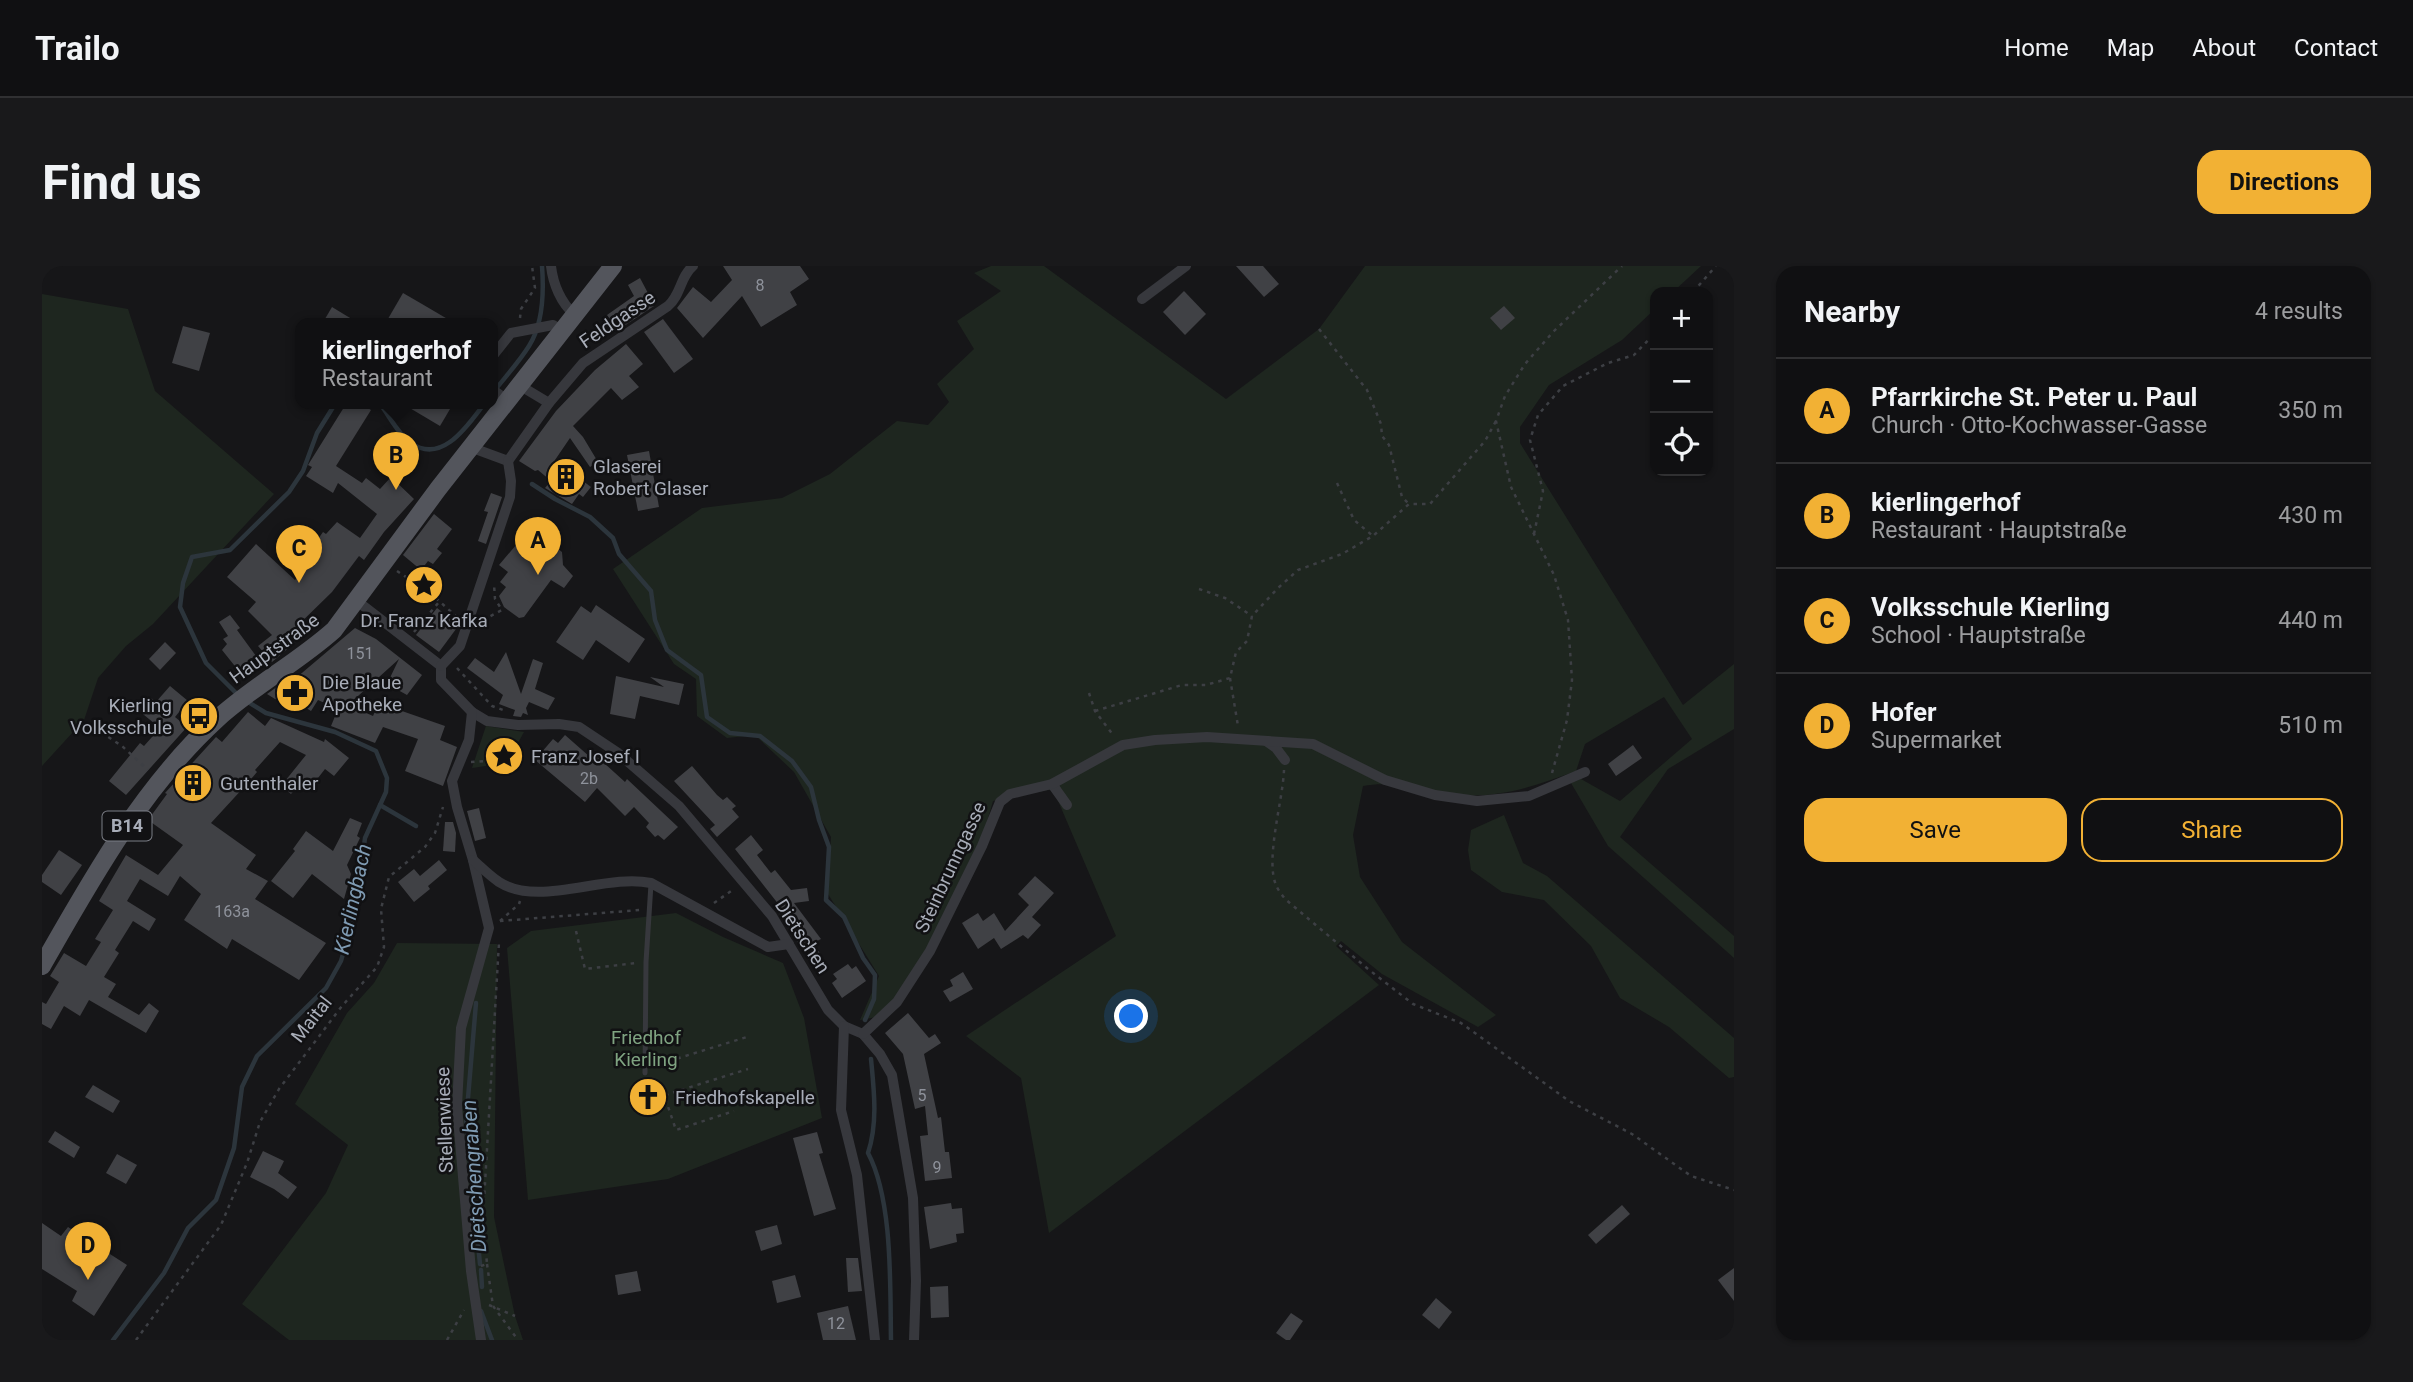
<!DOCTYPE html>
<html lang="en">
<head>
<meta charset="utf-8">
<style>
  body { margin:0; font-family:Roboto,sans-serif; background:#19191b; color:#f1f3f6 }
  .controls { position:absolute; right:21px; top:21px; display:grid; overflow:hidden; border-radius:14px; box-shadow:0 2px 5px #0004 }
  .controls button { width:63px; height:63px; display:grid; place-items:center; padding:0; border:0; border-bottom:2px solid #303032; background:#101012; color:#f1f3f6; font:35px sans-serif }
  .you { position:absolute; left:1090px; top:751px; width:24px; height:24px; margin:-18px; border:5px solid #fff; border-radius:50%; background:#1a73e8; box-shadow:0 0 0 10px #1a73e833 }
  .badge { display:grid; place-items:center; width:46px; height:46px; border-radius:50%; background:#f2b134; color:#111; font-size:23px; font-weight:700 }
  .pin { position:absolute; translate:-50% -58px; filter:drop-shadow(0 2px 4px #0008) }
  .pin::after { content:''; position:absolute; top:37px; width:24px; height:21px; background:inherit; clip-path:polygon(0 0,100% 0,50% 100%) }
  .popup { position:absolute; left:253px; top:52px; width:203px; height:91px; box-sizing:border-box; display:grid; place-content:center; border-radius:14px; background:#101012; filter:drop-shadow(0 2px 5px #0005); font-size:23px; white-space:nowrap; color:#9c9d9f }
  .popup b { font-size:26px; color:#f1f3f6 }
  .popup::after { content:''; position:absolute; left:50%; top:100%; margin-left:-14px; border:14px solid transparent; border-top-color:#101012 }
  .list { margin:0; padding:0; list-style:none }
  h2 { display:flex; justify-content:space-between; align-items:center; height:91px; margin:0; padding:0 28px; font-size:30px }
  h2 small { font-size:23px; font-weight:400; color:#9c9d9f }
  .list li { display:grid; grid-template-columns:46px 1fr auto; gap:21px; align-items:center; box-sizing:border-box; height:105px; padding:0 28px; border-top:2px solid #303032 }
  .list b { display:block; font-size:26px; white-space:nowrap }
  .list p { margin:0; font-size:23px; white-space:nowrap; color:#9c9d9f }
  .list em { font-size:23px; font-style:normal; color:#9c9d9f }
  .actions { display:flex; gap:14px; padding:21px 28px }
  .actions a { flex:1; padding:16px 0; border:2px solid #f2b134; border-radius:21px; text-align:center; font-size:24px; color:#f2b134 }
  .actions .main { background:#f2b134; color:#111 }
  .icon { flex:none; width:38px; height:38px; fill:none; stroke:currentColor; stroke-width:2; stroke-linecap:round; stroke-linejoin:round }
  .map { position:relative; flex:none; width:1692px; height:1074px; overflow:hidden; border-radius:21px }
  header { display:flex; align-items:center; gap:42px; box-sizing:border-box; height:98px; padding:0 35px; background:#101012; border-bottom:2px solid #303032 }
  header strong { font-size:33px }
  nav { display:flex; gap:38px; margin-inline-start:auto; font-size:24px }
  .intro { display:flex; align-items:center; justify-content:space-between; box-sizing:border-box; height:168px; padding:0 42px }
  h1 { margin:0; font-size:49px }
  .button { padding:18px 32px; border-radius:21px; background:#f2b134; color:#111; font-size:24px; font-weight:700 }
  main { display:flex; gap:42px; padding:0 42px }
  aside { flex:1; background:#101012; border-radius:21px; box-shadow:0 2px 5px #0004 }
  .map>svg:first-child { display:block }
  .green { fill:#1e261f }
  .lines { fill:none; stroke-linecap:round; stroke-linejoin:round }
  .stream { stroke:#2c353c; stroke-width:4.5 }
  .building { fill:#404145 }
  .path { stroke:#3d3f44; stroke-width:2.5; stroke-dasharray:3.5 5; stroke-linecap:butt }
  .service { stroke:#37383d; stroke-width:5 }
  .minor { stroke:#37383d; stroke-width:10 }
  .primary { stroke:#53555c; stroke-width:18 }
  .labels { text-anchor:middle; stroke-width:5; stroke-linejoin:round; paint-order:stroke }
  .number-label { font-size:16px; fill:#8e929b }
  .shield { fill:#111113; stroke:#7b7e86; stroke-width:2 }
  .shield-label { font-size:18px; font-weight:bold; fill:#a8adb8 }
  .street-label { font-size:19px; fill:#a8adb8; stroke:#111113 }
  .poi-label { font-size:19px; fill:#a8adb8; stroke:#111113; text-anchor:start }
  .park-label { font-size:19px; fill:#7fa381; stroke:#111113 }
  .water-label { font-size:21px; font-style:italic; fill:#7f9bb3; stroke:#111113 }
</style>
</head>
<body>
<header>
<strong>Trailo</strong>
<nav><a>Home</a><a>Map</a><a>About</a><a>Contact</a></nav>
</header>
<div class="intro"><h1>Find us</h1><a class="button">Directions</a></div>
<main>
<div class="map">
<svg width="1692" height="1074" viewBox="0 0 1692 1074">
  <rect width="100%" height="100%" fill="#161618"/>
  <g class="green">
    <path d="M949,0H1002L1184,133L1277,63L1323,0H1659L1631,26H1613V43L1580,74L1507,119L1478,161V177L1641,439L1692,398V463L1626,503L1578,571L1692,670V692L1566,580L1529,517L1539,513L1578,535L1650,473L1622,431L1543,478L1534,505C1496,519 1460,532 1418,529C1385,526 1354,514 1321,520L1311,569L1318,611L1360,676L1454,749L1436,761L1340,708L1299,675L1294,680L1337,719L1007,967L979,812L924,770L1074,670L1011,523L951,535L938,580L885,683L852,734L835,751L818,754L837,710L786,628L789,571L752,506L713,469L685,472L655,450L654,413L632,398L571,303L660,242L740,232L788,208L855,155L886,159L907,136L895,118L932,83L915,55L959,25L932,7Z"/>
    <path d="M0,28L86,43L113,125L232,228L111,358L84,380L56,412L42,454L0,500Z"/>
    <path d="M444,460L482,466C467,494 461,498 430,502Z"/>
    <path d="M1462,549L1481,597L1505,610L1692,772V811L1687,812L1627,761L1578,732L1549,680L1502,634L1460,626L1429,604L1426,584L1429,564Z"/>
    <path d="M634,647L681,671L741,697L762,752L780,852L626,913L486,934L465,682L489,665Z"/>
    <path d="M355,677L455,678L452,951L473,1050L481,1074H247L200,1038L284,927L306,879L253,838L305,747L332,717Z"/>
  </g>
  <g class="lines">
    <g class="stream">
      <path d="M453,124C464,110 477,96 487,80C501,58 502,26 500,0"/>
      <path d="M338,138C348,151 356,168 369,177C400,199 426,159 442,138"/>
      <path d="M490,218L513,233L548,251L571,272L577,288L609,325L613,354L625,384L659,409L665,451L688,467L718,470L750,495L769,521L777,554L787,581L784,634L802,651L821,692L833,709L832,733L823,754"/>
      <path d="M196,429L164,397L138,341L141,317L150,291L188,284L247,226L261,205L275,167L293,138"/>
      <path d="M338,539L374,560"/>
      <path d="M434,737L424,856L438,998"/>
      <path d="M829,793C832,824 836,857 826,887C851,934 848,1020 849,1074"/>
      <path d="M439,1004L440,1021"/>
      <path d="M439,1045L450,1074"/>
      <path d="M71,1074L122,1007L146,962L174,934L192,882L200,821L215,790L284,722L299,695L313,645L323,572L344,526L345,512L334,485L293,466L224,447L203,434"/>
    </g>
  </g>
  <g class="building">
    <path d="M681,0H758L767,13L748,26L755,39L719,61L700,30L661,72L635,42L651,21L669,36L690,14Z"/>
    <path d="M1194,0H1221L1237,18L1222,31Z"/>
    <path d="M598,12L607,29L605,31L612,40L576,64L565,49L592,30L586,19Z"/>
    <path d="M1142,25L1164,48L1143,69L1121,46Z"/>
    <path d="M361,27L380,38L414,58H343Z"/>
    <path d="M1462,40L1473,52L1459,64L1448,52Z"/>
    <path d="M290,41L318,58H280Z"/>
    <path d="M621,53L651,93L632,107L602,66Z"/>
    <path d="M141,60L168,67L157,105L130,97Z"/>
    <path d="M584,78L601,98L587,110L597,121L580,134L569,122L531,160L541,171L556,196L548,201L528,172L513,194L549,221L541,231L537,228L530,238L503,222L509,215L496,204L493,205L477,195L514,145L553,104Z"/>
    <path d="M304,138H320L329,144L294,200L320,217L324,212L338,223L349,211L372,233L342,266L322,294L317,290L290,326L249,366L257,373L230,396L216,380L230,369L206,345L214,336L185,311L214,278L253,314L271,292L266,287L281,266L284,268L295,256L318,272L335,248L296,217L291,227L264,210L270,201L266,199Z"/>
    <path d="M361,138H411L398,160Z"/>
    <path d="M607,185L617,241L596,245L585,189Z"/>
    <path d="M449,227L460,231L444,278L436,275L446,246L442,245Z"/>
    <path d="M392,248L410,263L395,283L400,287L391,298L386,295L379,304L361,289Z"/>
    <path d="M486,265L491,268L500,266L504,267L509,277L520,286L521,299L531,310L522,322L509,314L482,351L477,352L462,341L457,330L464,321L458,316L466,306L457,299Z"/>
    <path d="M554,339L603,373L587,397L554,374L541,394L514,376L539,340L549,347Z"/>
    <path d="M395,342L417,359L397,386L374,369Z"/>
    <path d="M188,349L198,362L195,364L214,390L196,404L180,384L185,378L181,373L186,370L177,356Z"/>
    <path d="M313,362L334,373L380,409L365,429L345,418L357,393L306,439L331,450L337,437L403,460L398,474L415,481L401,520L363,505L376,473L341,461L333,477L289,460L296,443L276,434L269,445L253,435L249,438L233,433L225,428L250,410L254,412Z"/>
    <path d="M123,376L134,387L118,404L107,393Z"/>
    <path d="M464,386L479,428L491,393L501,397L493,423L513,432L506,444L487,436L484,442L486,449L481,447L479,451L471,450L473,444L457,438L461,429L425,402L433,392L452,406Z"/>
    <path d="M574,410L622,421L608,411L642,418L637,439L598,430L593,453L568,448Z"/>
    <path d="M128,420L146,435L133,451L145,461L84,529L67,515L98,477L102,480L118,462L96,444L108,431L114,436Z"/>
    <path d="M206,446L223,460L229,452L282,476L283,473L307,492L292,510L283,503L269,521L261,514L249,528L239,520L264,489L238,476L213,504L215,506L203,520L169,557L214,589L204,603L226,615L213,633L284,677L257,714L190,673L185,683L142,654L159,628L138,610L126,630L98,613L85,635L114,653L107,665L91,655L73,684L77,687L62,711L74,718L66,731L97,749L107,737L117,745L104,767L47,734L38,750L22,740L9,763L0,758V736L4,738L17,716L8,710L22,687L44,700L59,676L53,673L71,644L57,635L84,589L116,609L141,579L106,554L125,528L123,527L174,471L180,476Z"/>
    <path d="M523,469L548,491L551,487L583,516L585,513L636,561L622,574L616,569L613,571L604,561L607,557L592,541L583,550L555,522L543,536L493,494L511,473L516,477Z"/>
    <path d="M1591,479L1600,492L1574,510L1566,498Z"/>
    <path d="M650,500L675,529L681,534L685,531L694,540L690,543L697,551L675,571L668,563L673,559L632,515Z"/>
    <path d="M437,542L444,572L433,575L425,545Z"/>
    <path d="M308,552L320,557L315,570L318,572L305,599L309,608L302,633L270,608L251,632L229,615L253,585L251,583L264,565L291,585Z"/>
    <path d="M403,556H411L414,567L413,586L401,585Z"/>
    <path d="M709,569L721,584L715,589L729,607L733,604L749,624L765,622L767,635L752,637L779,673L771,677L781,692L770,699L737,647L741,644L693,583Z"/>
    <path d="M17,584L40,599L19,629L0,616V609Z"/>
    <path d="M397,594L405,604L386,620L388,623L372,636L356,616L372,603L378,610Z"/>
    <path d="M993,610L1012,627L990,651L999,659L986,673L981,669L959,683L952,672L936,683L920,657L936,647L941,655L952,647L963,665L987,639L976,628Z"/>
    <path d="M806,698L810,703L814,700L824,715L800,732L790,717L795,713L791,708Z"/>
    <path d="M921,706L931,723L908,736L901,725L911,720L908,714Z"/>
    <path d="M866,747L887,772L893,768L899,777L882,788L896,852L899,851L903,886H907L910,912L883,915L878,870L886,869L883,840L873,843L861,788L843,767Z"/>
    <path d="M609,818L611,823L615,822L618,833L597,839L594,828L599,827L598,821Z"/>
    <path d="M51,819L78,835L71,847L43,831Z"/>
    <path d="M13,865L38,881L32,892L6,876Z"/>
    <path d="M775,866L781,887L777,888L794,943L772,950L751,872Z"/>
    <path d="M221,885L242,895L236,907L255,921L246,933L232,923L208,911Z"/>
    <path d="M75,888L95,899L84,918L64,907Z"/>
    <path d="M909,937L910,943L920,942L922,967L914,968L915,976L888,983L882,941Z"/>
    <path d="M1580,939L1588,948L1554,978L1546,969Z"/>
    <path d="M0,957L19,970L26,961L85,999L52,1050L30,1035L35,1025L0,1003Z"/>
    <path d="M735,959L740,978L719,985L713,965Z"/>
    <path d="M804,992H816L820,1025L806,1026Z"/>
    <path d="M1692,1002V1035L1676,1014Z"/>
    <path d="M595,1005L599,1025L576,1029L573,1009Z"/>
    <path d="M753,1009L759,1031L735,1037L730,1015Z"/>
    <path d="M906,1020L907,1051L889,1052L888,1021Z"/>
    <path d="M1394,1032L1410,1046L1397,1063L1380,1049Z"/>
    <path d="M806,1040L814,1074H781L775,1047Z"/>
    <path d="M1249,1047L1261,1055L1248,1074H1244L1234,1067Z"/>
  </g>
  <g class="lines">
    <g class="path">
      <path d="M1651,26L1674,0"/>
      <path d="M478,52L479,43L493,22L490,0"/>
      <path d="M1277,63L1325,124L1339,158L1340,170L1347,179L1360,231L1367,238"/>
      <path d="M1295,217L1312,254L1331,270"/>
      <path d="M1492,268L1501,225L1488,174L1496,149L1521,120L1566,97L1592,89L1613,67"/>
      <path d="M355,305L364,311L367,308L416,352"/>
      <path d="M1157,323L1183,332L1210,350"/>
      <path d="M441,354L460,344L453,333L452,318"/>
      <path d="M372,366L397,336"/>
      <path d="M415,402L450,440L461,444"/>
      <path d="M1188,412L1196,460"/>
      <path d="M1047,427L1053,445L1071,469"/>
      <path d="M1053,445L1140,419H1164L1188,412L1194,386L1205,375L1210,350L1236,322L1256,304L1300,288L1331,270L1367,238H1388L1443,175L1454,155"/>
      <path d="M45,457L80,480L106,504"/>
      <path d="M429,496L445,495L468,471"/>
      <path d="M1242,504C1241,534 1223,593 1234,619C1236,624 1240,629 1243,633L1326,703L1371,738L1419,757L1527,835L1590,868L1649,910L1692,924"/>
      <path d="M1510,507L1525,454L1530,414L1526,354L1512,309L1469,221L1454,155L1463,130L1483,98L1511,66L1580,0"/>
      <path d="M672,637L692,623"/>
      <path d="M458,655L598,644"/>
      <path d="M458,655L477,638L478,635"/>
      <path d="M534,665L543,703L594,697"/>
      <path d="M611,800L708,770"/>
      <path d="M610,812L620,823L634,864L692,845"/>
      <path d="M623,829L706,803"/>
      <path d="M445,998L451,1040L476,1074"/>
      <path d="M439,1000L445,998L441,952L457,676"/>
      <path d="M447,1039L473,1050"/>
      <path d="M94,1074L179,959L205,897L218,856L237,823L300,740L335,701L342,681L339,643L347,611L383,581L393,567L401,541"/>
      <path d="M405,1074L422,1044"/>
    </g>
    <path class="service" d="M603,807L604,696L609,618"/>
    <g class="minor">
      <path d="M509,0C511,18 519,37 532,48"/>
      <path d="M1100,33L1144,0"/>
      <path d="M450,91L469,67L511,59L520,65"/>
      <path d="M477,119L507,137"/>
      <path d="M450,123L465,134"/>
      <path d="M428,181L466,195"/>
      <path d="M466,195L507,137L541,97L626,40C639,29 638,11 651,0"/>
      <path d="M315,335L399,400"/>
      <path d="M399,400V414L430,446L445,455L476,459L517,458L537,461L576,487L637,540L730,650L786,744L802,760L821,768L838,788L850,809L871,932L874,1015L872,1074"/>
      <path d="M399,400L418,380L468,231L469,215L466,195"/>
      <path d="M430,446L427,474L410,515L415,541L431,594L447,662L419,762L415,840L429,1005L439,1074"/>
      <path d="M1224,475L1234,482L1243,494"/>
      <path d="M1010,518L1025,539"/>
      <path d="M431,594C439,601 448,610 457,616C498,642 563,607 609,617L726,681L747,678"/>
      <path d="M802,760L799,844L815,909L833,1074"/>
      <path d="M821,768L855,736L888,685L940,580L958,536L968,528L1010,518L1081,479L1113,474L1165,471L1271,478L1343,514L1393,529L1435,535L1487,530L1543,506"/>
    </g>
    <path class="primary" d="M0,700C49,614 100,522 174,454C211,420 255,397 292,364L396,223L571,0"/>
  </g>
  <defs>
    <g id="building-disc" transform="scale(2.0125)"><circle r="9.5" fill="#f2b134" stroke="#111113"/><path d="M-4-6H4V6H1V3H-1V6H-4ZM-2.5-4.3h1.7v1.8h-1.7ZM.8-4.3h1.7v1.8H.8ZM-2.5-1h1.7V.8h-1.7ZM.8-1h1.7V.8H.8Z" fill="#111"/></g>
    <g id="sight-disc" transform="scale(2.0125)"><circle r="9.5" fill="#f2b134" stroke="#111113"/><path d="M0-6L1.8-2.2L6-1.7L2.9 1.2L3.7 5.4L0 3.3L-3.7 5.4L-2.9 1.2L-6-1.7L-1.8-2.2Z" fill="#111"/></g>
    <g id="pharmacy-disc" transform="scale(2.0125)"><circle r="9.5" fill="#f2b134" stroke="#111113"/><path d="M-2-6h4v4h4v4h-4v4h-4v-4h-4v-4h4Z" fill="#111"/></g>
    <g id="bus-disc" transform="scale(2.0125)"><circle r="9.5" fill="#f2b134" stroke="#111113"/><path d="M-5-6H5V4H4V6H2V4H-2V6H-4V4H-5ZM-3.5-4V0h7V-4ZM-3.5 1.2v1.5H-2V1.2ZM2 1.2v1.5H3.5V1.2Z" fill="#111"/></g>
    <g id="church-disc" transform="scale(2.0125)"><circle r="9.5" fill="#f2b134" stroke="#111113"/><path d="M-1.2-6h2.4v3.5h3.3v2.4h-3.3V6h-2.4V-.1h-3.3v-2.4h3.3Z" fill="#111"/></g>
  </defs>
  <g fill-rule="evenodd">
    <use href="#building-disc" x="524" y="211"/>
    <use href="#sight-disc" x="382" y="319"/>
    <use href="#pharmacy-disc" x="253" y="427"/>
    <use href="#bus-disc" x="157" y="450"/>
    <use href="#sight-disc" x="462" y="490"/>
    <use href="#building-disc" x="151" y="517"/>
    <use href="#church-disc" x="606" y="831"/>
  </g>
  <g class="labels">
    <g class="number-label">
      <text x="718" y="25">8</text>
      <text x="318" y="393">151</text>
      <text x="547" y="518">2b</text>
      <text x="190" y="651">163a</text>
      <text x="880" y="835">5</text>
      <text x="895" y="907">9</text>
      <text x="794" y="1063">12</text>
    </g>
    <rect class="shield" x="60.5" y="545.5" width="49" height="29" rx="5"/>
    <g class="shield-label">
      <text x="85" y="566">B14</text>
    </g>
    <g class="street-label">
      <text transform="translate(575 53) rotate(-34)" y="7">Feldgasse</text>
      <text transform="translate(232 382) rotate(-36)" y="7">Hauptstraße</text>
      <text transform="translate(908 601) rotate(-65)" y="7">Steinbrunngasse</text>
      <text transform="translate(761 670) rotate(57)" y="7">Dietschen</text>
      <text transform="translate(269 753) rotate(-52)" y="7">Maital</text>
      <text transform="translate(402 854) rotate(-92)" y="7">Stellenwiese</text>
    </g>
    <g class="poi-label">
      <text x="551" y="207">Glaserei<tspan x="551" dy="22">Robert Glaser</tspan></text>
      <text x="382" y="361" text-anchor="middle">Dr. Franz Kafka</text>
      <text x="280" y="423">Die Blaue<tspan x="280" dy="22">Apotheke</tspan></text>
      <text x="130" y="446" text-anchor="end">Kierling<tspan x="130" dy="22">Volksschule</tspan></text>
      <text x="489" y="497">Franz Josef I</text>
      <text x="178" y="524">Gutenthaler</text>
      <text x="633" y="838">Friedhofskapelle</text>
    </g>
    <g class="park-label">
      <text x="604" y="778">Friedhof<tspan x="604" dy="22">Kierling</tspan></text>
    </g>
    <g class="water-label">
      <text transform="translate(311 633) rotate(-78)" y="7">Kierlingbach</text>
      <text transform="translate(432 910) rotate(-94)" y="7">Dietschengraben</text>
    </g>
  </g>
</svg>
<div class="controls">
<button>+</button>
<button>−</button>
<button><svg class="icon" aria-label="locate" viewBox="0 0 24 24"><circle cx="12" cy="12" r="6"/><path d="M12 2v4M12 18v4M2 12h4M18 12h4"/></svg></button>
</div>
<div class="you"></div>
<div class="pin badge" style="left:496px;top:309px">A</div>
<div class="pin badge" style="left:354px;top:224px">B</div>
<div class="popup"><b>kierlingerhof</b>Restaurant</div>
<div class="pin badge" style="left:257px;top:317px">C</div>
<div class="pin badge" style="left:46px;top:1014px">D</div>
</div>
<aside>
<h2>Nearby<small>4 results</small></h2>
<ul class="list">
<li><span class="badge">A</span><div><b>Pfarrkirche St. Peter u. Paul</b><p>Church · Otto-Kochwasser-Gasse</p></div><em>350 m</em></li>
<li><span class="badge">B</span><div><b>kierlingerhof</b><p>Restaurant · Hauptstraße</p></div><em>430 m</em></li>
<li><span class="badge">C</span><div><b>Volksschule Kierling</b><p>School · Hauptstraße</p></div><em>440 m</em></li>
<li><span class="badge">D</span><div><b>Hofer</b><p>Supermarket</p></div><em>510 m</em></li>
</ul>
<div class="actions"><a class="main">Save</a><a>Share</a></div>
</aside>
</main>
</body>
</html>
